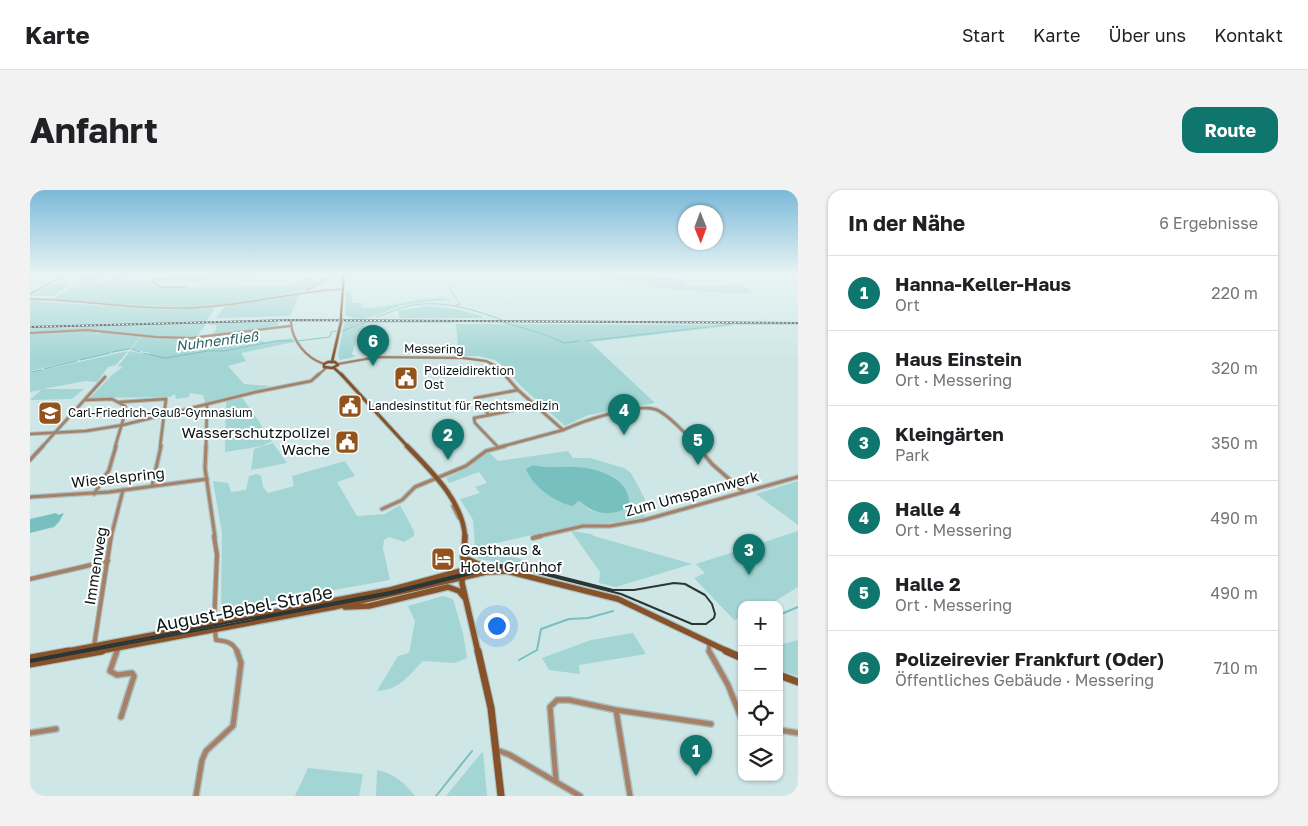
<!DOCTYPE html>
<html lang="de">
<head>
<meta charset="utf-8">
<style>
  body { margin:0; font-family:"Golos Text",sans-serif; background:#f2f2f2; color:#202124 }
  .controls { position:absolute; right:15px; bottom:15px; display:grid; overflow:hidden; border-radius:10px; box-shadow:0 1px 4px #0004 }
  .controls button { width:45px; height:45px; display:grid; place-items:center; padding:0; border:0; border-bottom:1px solid #e0e0e0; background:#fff; color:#202124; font:25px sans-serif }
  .compass { position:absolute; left:648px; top:15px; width:45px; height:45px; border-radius:50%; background:#fff; box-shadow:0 1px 4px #0004; rotate:179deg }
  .you { position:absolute; left:466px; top:435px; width:18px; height:18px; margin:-12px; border:4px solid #fff; border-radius:50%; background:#1a73e8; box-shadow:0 0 0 8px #1a73e833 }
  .badge { display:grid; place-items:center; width:32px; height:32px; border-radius:50%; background:#0f766e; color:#fff; font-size:16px; font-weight:700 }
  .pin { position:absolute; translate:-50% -41px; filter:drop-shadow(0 1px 2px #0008) }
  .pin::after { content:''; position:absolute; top:26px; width:18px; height:15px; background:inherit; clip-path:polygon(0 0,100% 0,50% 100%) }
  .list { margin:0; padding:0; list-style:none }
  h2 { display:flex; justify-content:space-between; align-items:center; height:65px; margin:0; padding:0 20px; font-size:21px }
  h2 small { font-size:16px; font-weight:400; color:#757577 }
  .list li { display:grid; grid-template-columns:32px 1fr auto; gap:15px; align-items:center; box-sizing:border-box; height:75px; padding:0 20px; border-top:1px solid #e0e0e0 }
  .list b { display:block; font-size:19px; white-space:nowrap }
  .list p { margin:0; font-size:16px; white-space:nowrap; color:#757577 }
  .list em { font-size:16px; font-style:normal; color:#757577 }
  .icon { flex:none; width:28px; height:28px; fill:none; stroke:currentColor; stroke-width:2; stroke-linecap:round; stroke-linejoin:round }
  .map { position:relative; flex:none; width:768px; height:606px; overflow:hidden; border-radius:15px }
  header { display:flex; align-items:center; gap:30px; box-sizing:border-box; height:70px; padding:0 25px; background:#fff; border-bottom:1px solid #e0e0e0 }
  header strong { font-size:24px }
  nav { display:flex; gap:28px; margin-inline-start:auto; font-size:18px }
  .intro { display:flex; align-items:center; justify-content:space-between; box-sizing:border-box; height:120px; padding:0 30px }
  h1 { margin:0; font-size:35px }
  .button { padding:12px 22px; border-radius:15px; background:#0f766e; color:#fff; font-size:18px; font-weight:700 }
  main { display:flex; gap:30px; padding:0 30px }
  aside { flex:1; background:#fff; border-radius:15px; box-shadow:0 1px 4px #0004 }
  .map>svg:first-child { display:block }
  .green { fill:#a3d5d4; fill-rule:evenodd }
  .water { fill:#77c0bf }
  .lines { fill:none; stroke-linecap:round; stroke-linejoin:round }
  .stream-far1 { stroke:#77c0bf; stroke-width:1 }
  .stream { stroke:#77c0bf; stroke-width:2 }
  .street-far5-casing { stroke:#abc1c1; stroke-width:2.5 }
  .street-far4-casing { stroke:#abc1c1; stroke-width:3 }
  .street-far3-casing { stroke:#abc1c1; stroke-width:4.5 }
  .street-far2-casing { stroke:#abc1c1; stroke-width:5.5 }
  .street-far1-casing { stroke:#abc1c1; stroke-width:6 }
  .street-casing { stroke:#abc1c1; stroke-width:8 }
  .secondary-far5-casing { stroke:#abc1c1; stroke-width:3 }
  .secondary-far4-casing { stroke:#abc1c1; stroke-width:4 }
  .secondary-far3-casing { stroke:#abc1c1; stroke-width:5 }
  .secondary-far2-casing { stroke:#abc1c1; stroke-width:7 }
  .secondary-far1-casing { stroke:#abc1c1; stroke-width:8 }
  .secondary-casing { stroke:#abc1c1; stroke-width:9 }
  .street-far5 { stroke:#a68167; stroke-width:1 }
  .street-far4 { stroke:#a68167; stroke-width:2 }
  .street-far3 { stroke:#a68167; stroke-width:2.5 }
  .street-far2 { stroke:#a68167; stroke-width:3 }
  .street-far1 { stroke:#a68167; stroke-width:4 }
  .street { stroke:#a68167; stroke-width:5 }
  .secondary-far5 { stroke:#875229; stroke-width:2 }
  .secondary-far4 { stroke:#875229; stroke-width:2.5 }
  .secondary-far3 { stroke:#875229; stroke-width:3 }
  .secondary-far2 { stroke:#875229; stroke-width:4.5 }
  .secondary-far1 { stroke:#875229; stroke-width:5.5 }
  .secondary { stroke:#875229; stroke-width:7 }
  .tram { stroke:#2a3636; stroke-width:2 }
  .rail-casing { stroke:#2a3636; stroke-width:2 }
  .rail { stroke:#fff; stroke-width:1; stroke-dasharray:2; stroke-linecap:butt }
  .secondary-bridge-far1-casing { stroke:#abc1c1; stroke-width:3; stroke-linecap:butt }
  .secondary-bridge-casing { stroke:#abc1c1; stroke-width:4; stroke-linecap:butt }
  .secondary-bridge-far1 { stroke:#875229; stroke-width:2 }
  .secondary-bridge { stroke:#875229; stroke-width:2.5 }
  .labels { text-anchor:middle; stroke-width:4; stroke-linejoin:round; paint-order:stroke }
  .far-street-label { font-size:12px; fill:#0d1616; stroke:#fff }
  .far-poi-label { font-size:12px; fill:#0d1616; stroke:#fff; text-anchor:start }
  .far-water-label { font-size:14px; font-style:italic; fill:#266363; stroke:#fff }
  .poi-label { font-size:15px; fill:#0d1616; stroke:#fff; text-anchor:end }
  .street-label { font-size:15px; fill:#0d1616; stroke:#fff }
  .near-street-label { font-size:18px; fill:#0d1616; stroke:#fff }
</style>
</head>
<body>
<header>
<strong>Karte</strong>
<nav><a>Start</a><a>Karte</a><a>Über uns</a><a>Kontakt</a></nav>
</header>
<div class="intro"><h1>Anfahrt</h1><a class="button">Route</a></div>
<main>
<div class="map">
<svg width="768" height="606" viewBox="0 0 768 606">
  <rect width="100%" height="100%" fill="#cee7e6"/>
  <g class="green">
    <path d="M59,84H71L66,93L79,91L81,84H104L91,90H118L127,98L262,96L264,93H268L270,88H285L283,92H290L273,101L205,113L161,118L21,110L41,97L56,95H44Z"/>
    <path d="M155,84H238L216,88L182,87L170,92H142L132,88L149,85L156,88L163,86Z"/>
    <path d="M558,84H644L617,87C631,90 644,85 657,93L653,96H684L708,94L722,101L721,103C688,103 655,101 623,97C601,94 580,87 558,84Z"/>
    <path d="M43,93L23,106H0L21,94Z"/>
    <path d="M316,102H320L323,113H330L332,118C359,119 399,103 423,110C407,111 391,112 375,115C355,119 337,136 315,125Z"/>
    <path d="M270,103L260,126L186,128L194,117Z"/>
    <path d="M0,111L142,120L185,118L178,129L175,131L0,136Z"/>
    <path d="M399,116L426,119L451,126L452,128H369V123L367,121Z"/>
    <path d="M248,131L246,132L249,133L248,137L181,145L186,140V135H180L182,132Z"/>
    <path d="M315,131L424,132L425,133H338L335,134L334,139L328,142L322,165H325L324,167L310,170L308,165Z"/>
    <path d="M177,133L166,147H127L59,139L0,142V138Z"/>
    <path d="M426,134L708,135L560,152L625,213L558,225L535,236L491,196L474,177L465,170L448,166H429Z"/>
    <path d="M59,141H67L65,144L78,142L111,146L100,159L0,181V143Z"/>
    <path d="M221,142L223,148L235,152L262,148L264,152L211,163L216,171L198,176L214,194L241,196L175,213L173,205L160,203L159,207L146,209L145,204L140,207L60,208L82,185L93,177L88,176L100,161L119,165L120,163L101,159L112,146L166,149L160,160L202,153V146L205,144Z"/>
    <path d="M98,161L86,175L78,177L67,192L55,191L13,199H54L42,209L0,210L11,200L0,202V183Z"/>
    <path d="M212,207L242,251L232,256L195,262L196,211Z"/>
    <path d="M243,253L257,273L221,280L224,259Z"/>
    <path d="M538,261L543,268H560L594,278L601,283L616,311L614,328L578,333L550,334L445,358L443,330L430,309L450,303L445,297L457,293L449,282L419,293L416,288L440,277L449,268L459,262L468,271ZM503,275L514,278L569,322L559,320L551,312L548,311Z"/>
    <path d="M315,271L325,286L307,292L327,326L355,324L370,315L384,341V346L374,352L359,347L354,350L353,358L360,390L191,420L192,343L183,291L198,293L201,302L216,300L219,286L227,284L231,286L233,297L238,303L264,296L262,286Z"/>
    <path d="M768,291V335L726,304Z"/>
    <path d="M541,341L561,344L564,346L662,374L586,397L569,393L570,382Z"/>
    <path d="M768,341V397L739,415H712V427L704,430L664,388L675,383L666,374Z"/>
    <path d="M451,361C467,365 486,365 500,373L499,376L448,369L444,364Z"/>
    <path d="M413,406L423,409L433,443L437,468L425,473L393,471C378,486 370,500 347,501L368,466L379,463L385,431L378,416Z"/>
    <path d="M603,443L616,464L549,475L550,484L519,480L512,468L561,450Z"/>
    <path d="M768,450V486L749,481V455Z"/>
    <path d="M453,561L457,606H416Z"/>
    <path d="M278,578L333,584L329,606H265Z"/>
    <path d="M347,580C363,583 375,593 385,606H346Z"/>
  </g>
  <g class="water">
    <path d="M503,275C518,279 532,276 546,277C568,278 602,289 599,316C585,327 563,325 551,312L548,311L543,316C526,313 502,296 496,279Z"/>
    <path d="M26,323L28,325L34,323L29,332L24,337L0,343V329Z"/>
  </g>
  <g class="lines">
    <g class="stream-far1">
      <path d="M419,96L426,108"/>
      <path d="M424,116L430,114L427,110"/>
      <path d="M347,127C359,123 371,117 384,115C413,110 445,120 472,130"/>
      <path d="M473,132L513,144L534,153L549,151"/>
      <path d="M707,134H768"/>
      <path d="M683,136L703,134"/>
      <path d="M312,141L339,131"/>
      <path d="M267,151L300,147L301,142L306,141"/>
      <path d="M555,151L678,137"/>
      <path d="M101,159L110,162"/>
      <path d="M82,162L99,159"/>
      <path d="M113,163L135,168L178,161H194L247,151H264"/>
      <path d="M50,170L80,163"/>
      <path d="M14,179L47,171"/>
      <path d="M0,182L12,180"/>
    </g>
    <g class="stream">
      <path d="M749,425L768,417"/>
      <path d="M489,470L507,460L511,439L539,429L558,428L583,421"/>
      <path d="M406,606L442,561"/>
    </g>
    <g class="street-far5-casing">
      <g id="street-far5">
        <path d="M127,84L133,89L122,91L130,97H155"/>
        <path d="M153,84L161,86H155"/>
        <path d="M117,85L122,84"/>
        <path d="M277,100L306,84"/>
        <path d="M0,104L36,84"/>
        <path d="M0,109C54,110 107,120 161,118C212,116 262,102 313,99"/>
      </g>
    </g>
    <g class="street-far4-casing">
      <g id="street-far4">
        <path d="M261,132C262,151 276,168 294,174"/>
        <path d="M0,143L57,140L126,147L161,148L260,136"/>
        <path d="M308,174L347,167L433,168L456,171L468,177L476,186"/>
        <path d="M287,186L296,178"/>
      </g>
    </g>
    <g class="street-far3-casing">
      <g id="street-far3">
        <path d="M55,210L82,209L95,216L96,220L85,257"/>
        <path d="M90,212L136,209L130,257"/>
        <path d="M459,225L445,208L488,200"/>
        <path d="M533,240C553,231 602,214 624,219C635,221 660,248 668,257"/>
        <path d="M0,244L56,241L93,235L226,202L281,191L289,184"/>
        <path d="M12,257L75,187"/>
        <path d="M176,257L177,214"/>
        <path d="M468,257L445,233L444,228L505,216"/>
        <path d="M470,257L533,240L488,200L474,184"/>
      </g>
    </g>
    <g class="street-far2-casing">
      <g id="street-far2">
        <path d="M176,256L175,278L185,347"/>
        <path d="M667,256L682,274L714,302"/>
        <path d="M0,270L13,256"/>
        <path d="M122,296L131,256"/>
        <path d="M64,304L79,280L86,256"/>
        <path d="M0,307L79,302L177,289"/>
        <path d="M423,316L429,328"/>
        <path d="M352,319L372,310L385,297L436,276L456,261L475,256"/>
        <path d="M81,347L93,300"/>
        <path d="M505,347L553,336H580L614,330L768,287"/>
      </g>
    </g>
    <g class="street-far1-casing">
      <g id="street-far1">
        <path d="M503,348L511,346"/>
        <path d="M0,389L78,371"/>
        <path d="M184,433L187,365L184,346"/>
        <path d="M185,440L186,450C195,451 204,452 207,462"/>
        <path d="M679,454V462"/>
        <path d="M64,456L81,346"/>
        <path d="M87,462L88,458"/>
      </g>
    </g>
    <g class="street-casing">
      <g id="street">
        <path d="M87,461L80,481L87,485L102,483L104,486L91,527"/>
        <path d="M679,461L698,495L712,530"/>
        <path d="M586,520L600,606"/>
        <path d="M749,540L768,543"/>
        <path d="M0,543L26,539"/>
        <path d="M467,560L480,565L550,606"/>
        <path d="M526,591L520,517L527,510H539L586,520L681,534"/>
        <path d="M166,606L172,570L176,561L203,536L211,473L207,461"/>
      </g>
    </g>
    <g class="secondary-far5-casing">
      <path id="secondary-far5" d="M311,125L314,84"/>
    </g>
    <g class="secondary-far4-casing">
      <g id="secondary-far4">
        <path d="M298,172H305L308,175L302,178L294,177V174Z"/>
        <path d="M302,172L311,132"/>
        <path d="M304,178L313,186"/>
      </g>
    </g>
    <g class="secondary-far3-casing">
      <path id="secondary-far3" d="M311,184L378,257"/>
    </g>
    <g class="secondary-far2-casing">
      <path id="secondary-far2" d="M377,256C401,281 433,311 435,347"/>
    </g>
    <g class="secondary-far1-casing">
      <g id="secondary-far1">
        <path d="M435,346L432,393L448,462"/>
        <path d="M433,367L448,374L588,409L699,462"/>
        <path d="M315,417L339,416L418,397L429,401L434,407"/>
        <path d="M33,462L360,400L453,375"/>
        <path d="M65,462L304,417L456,382L480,381"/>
      </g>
    </g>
    <g class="secondary-casing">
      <g id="secondary">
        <path d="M448,461L461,518L471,606"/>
        <path d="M696,461L712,468"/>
        <path d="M0,468L39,461"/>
        <path d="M0,474L72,461"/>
        <path d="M749,485L768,492"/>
      </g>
    </g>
    <use href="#street-far5" class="street-far5"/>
    <use href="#street-far4" class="street-far4"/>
    <use href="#street-far3" class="street-far3"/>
    <use href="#street-far2" class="street-far2"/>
    <use href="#street-far1" class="street-far1"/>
    <use href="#street" class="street"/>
    <use href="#secondary-far5" class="secondary-far5"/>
    <use href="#secondary-far4" class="secondary-far4"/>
    <use href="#secondary-far3" class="secondary-far3"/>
    <use href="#secondary-far2" class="secondary-far2"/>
    <use href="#secondary-far1" class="secondary-far1"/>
    <use href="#secondary" class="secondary"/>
    <path class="tram" d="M0,470L360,402L469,375L488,376L583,400H604L644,393L655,394L675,405L682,414L685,424L684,428L676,434H662L591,404L492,379L469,377L361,404L0,472"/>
    <g class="rail-casing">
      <path id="rail" d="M0,137L260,130L768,133"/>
    </g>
    <use href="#rail" class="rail"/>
    <g class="secondary-bridge-far1-casing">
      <path id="secondary-bridge-far1" d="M311,125V129"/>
    </g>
    <g class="secondary-bridge-casing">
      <path id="secondary-bridge" d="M311,128V132"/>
    </g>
    <use href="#secondary-bridge-far1" class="secondary-bridge-far1"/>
    <use href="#secondary-bridge" class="secondary-bridge"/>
  </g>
  <linearGradient id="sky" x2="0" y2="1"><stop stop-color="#7bb9d8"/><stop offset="0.5" stop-color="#e9f4f4"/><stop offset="1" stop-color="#e9f4f4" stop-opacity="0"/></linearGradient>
  <rect width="768" height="169" fill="url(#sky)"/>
  <defs>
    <g id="civic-square" transform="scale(1.25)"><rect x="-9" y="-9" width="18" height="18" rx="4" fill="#93531d" stroke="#fff"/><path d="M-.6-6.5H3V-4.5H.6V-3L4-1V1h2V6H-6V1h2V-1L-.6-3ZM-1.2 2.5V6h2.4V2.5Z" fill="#fff"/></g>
    <g id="school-square" transform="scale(1.25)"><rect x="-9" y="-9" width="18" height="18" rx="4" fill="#93531d" stroke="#fff"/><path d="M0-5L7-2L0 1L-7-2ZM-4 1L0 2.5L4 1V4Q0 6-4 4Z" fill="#fff"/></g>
    <g id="hotel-square" transform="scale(1.25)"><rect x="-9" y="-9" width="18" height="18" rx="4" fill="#93531d" stroke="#fff"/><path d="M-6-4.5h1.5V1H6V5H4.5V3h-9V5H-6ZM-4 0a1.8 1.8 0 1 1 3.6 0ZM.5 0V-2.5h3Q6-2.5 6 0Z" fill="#fff"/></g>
  </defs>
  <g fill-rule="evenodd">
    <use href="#civic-square" x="376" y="188"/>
    <use href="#civic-square" x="320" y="216"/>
    <use href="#school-square" x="20" y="223"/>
    <use href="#civic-square" x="317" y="252"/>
    <use href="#hotel-square" x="413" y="369"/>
  </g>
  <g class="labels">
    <g class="far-street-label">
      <text transform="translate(404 159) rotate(1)" y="4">Messering</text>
    </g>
    <g class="far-poi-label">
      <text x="394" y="185">Polizeidirektion<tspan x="394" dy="14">Ost</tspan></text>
      <text x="338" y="220">Landesinstitut für Rechtsmedizin</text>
      <text x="38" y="227">Carl-Friedrich-Gauß-Gymnasium</text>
    </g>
    <g class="far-water-label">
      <text transform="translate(187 151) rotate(-7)" y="5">Nuhnenfließ</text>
    </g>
    <g class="poi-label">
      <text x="300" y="248">Wasserschutzpolizei<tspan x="300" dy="17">Wache</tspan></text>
      <text x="430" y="365" text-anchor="start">Gasthaus &amp;<tspan x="430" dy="17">Hotel Grünhof</tspan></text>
    </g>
    <g class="street-label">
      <text transform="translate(88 288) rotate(-6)" y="5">Wieselspring</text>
      <text transform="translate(662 304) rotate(-15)" y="5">Zum Umspannwerk</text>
      <text transform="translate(66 376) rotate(-81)" y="5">Immenweg</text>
    </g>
    <g class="near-street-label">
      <text transform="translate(214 419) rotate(-11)" y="6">August-Bebel-Straße</text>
    </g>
  </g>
</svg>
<div class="controls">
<button>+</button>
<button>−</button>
<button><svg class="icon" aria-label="locate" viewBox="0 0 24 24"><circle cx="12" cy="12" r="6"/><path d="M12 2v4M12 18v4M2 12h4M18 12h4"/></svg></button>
<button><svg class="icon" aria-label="layers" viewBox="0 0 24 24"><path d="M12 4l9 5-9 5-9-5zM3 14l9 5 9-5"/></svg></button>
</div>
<svg class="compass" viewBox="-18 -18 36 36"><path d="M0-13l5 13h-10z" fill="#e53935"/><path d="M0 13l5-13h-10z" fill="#757577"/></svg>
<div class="you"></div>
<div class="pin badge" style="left:666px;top:586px">1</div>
<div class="pin badge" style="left:418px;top:270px">2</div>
<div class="pin badge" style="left:719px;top:385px">3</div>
<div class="pin badge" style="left:594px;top:245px">4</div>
<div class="pin badge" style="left:668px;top:275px">5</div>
<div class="pin badge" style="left:343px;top:176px">6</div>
</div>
<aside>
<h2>In der Nähe<small>6 Ergebnisse</small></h2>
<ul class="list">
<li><span class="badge">1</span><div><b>Hanna-Keller-Haus</b><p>Ort</p></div><em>220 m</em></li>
<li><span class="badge">2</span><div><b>Haus Einstein</b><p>Ort · Messering</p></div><em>320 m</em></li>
<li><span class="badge">3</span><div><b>Kleingärten</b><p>Park</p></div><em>350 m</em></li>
<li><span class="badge">4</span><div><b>Halle 4</b><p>Ort · Messering</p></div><em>490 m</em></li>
<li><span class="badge">5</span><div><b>Halle 2</b><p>Ort · Messering</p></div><em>490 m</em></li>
<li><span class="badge">6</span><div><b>Polizeirevier Frankfurt (Oder)</b><p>Öffentliches Gebäude · Messering</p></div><em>710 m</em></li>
</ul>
</aside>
</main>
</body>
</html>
